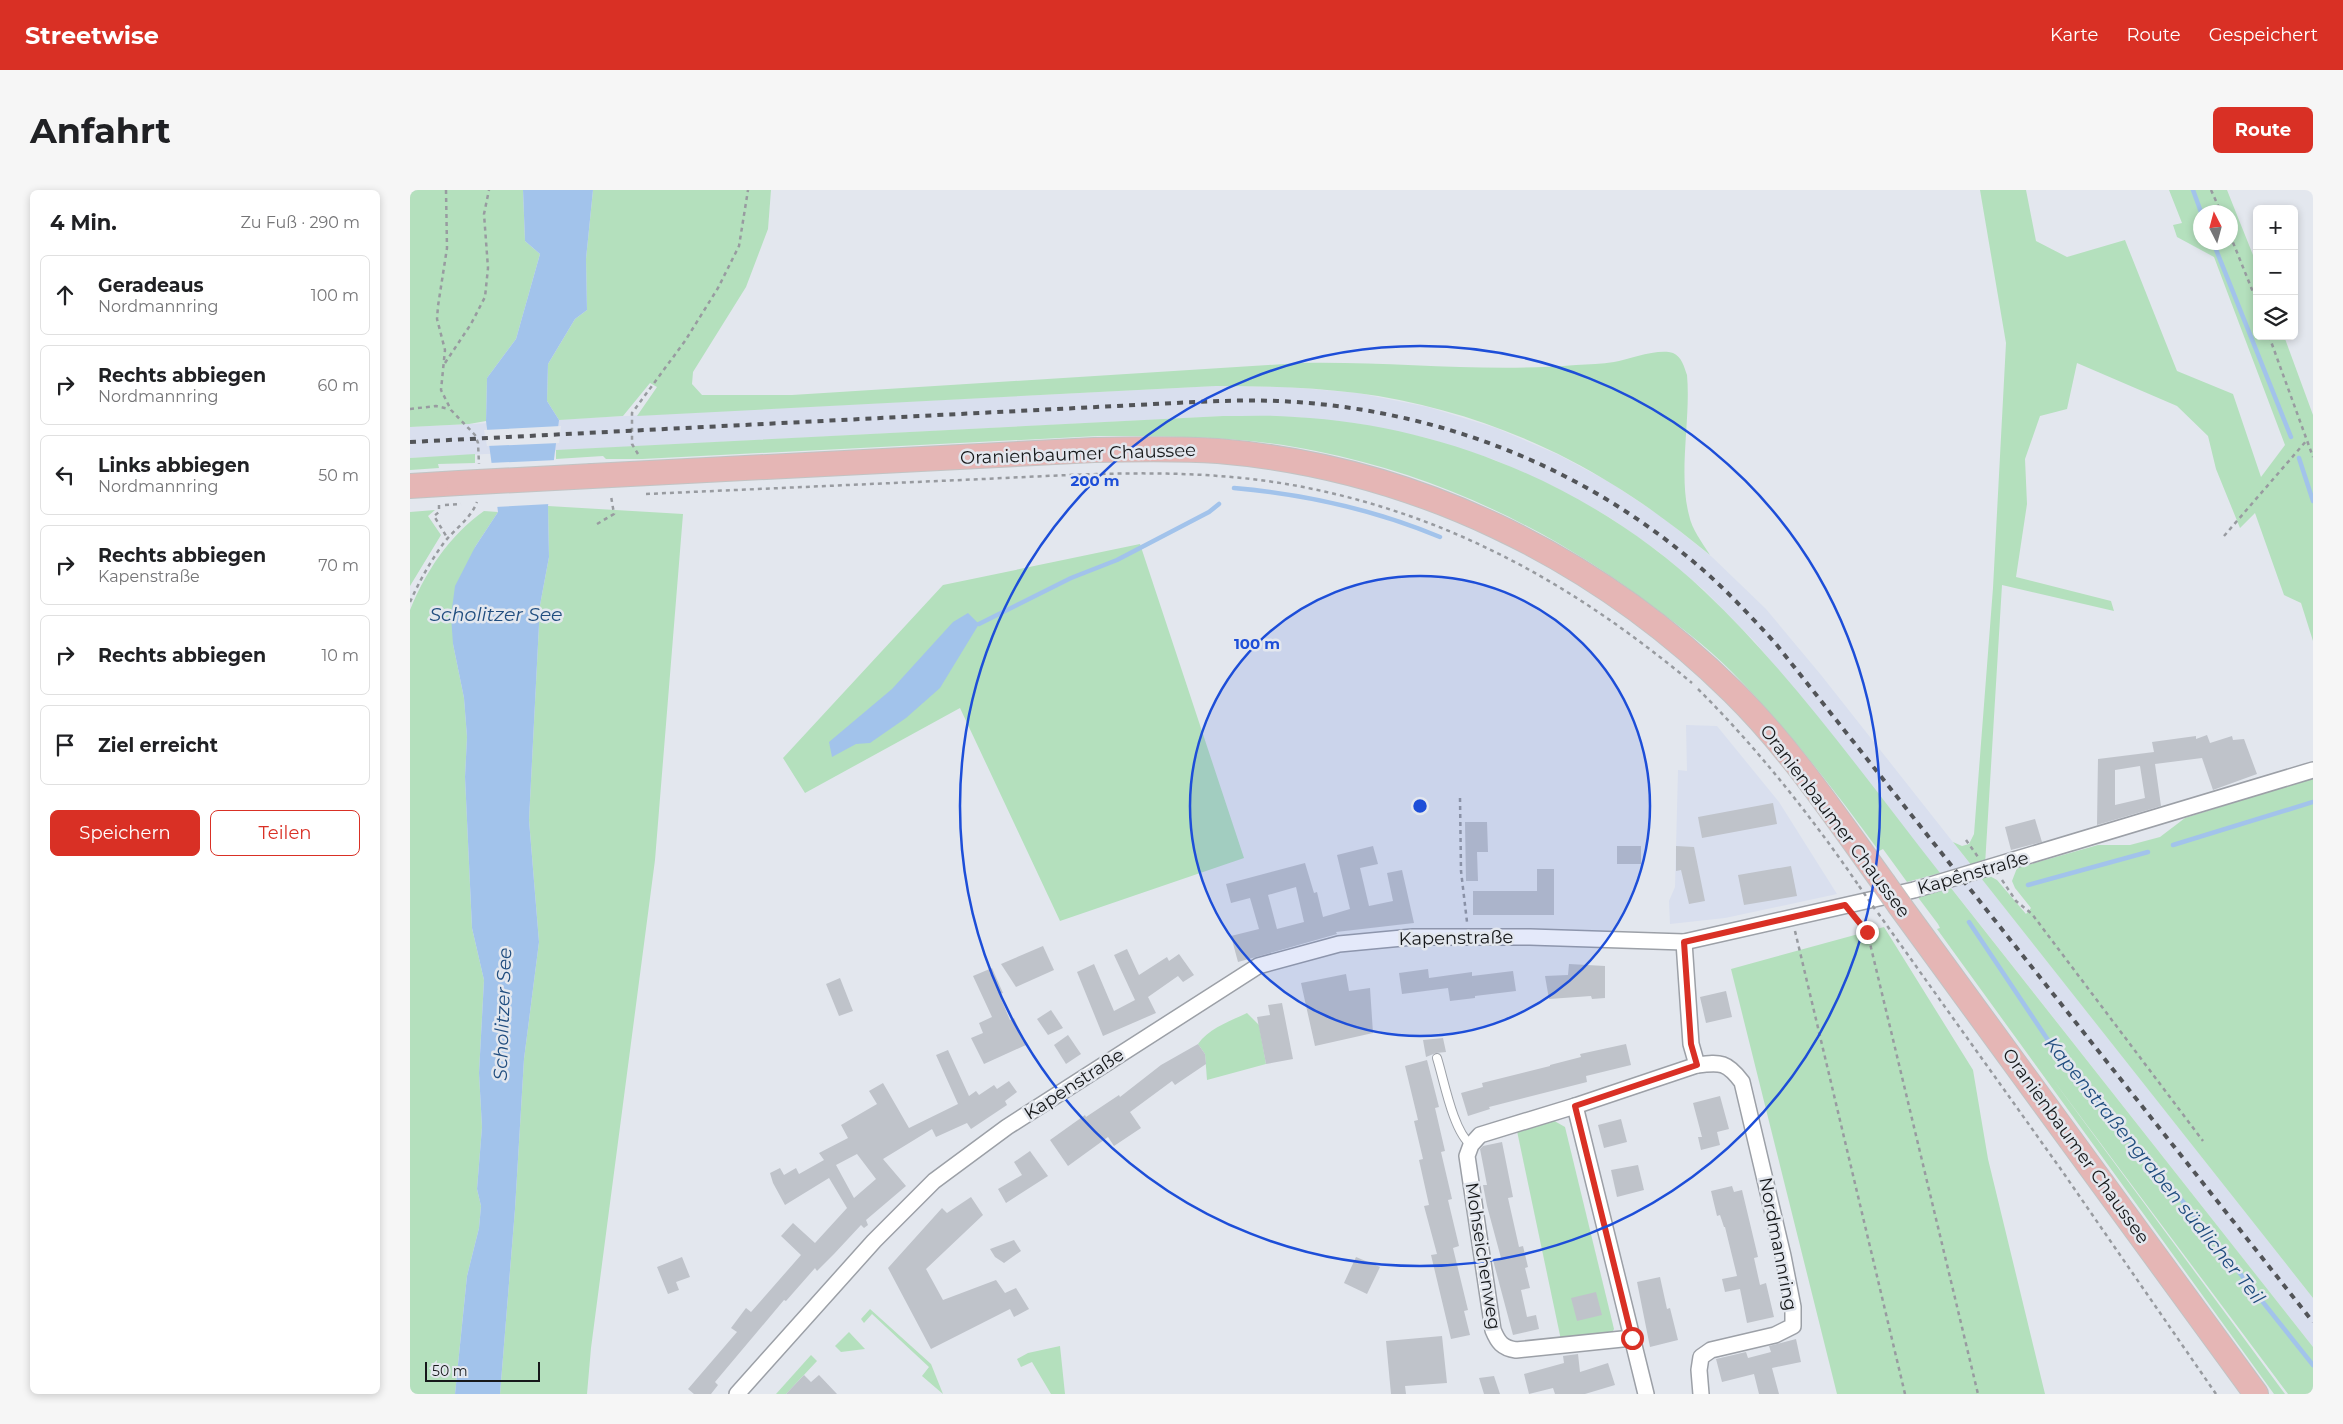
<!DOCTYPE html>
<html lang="de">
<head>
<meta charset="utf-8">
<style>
  body { margin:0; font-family:Montserrat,sans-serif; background:#f6f6f6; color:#202124 }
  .controls { position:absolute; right:15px; top:15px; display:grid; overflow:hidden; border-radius:8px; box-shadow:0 2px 8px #0003 }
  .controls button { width:45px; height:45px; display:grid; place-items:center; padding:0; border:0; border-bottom:1px solid #e0e0e0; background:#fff; color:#202124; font:25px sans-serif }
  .compass { position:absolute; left:1783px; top:15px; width:45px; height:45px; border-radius:50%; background:#fff; box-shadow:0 2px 8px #0003; rotate:354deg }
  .scale { position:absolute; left:15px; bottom:12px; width:115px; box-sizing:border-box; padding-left:5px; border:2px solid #16181a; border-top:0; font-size:14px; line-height:18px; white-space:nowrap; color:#16181a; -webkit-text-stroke:4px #e3e7ee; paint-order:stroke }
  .stop { position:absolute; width:15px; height:15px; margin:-11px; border:4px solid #d93025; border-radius:50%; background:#fff }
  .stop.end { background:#d93025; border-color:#fff; box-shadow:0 1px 5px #0008 }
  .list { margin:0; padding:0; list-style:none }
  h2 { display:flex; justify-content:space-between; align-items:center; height:65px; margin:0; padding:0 20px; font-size:21px }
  h2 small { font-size:16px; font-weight:400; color:#757577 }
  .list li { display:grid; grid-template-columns:32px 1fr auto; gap:15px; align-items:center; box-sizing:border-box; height:80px; margin:0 10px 10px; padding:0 10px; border:1px solid #e0e0e0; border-radius:8px }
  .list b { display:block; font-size:19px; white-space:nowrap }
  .list p { margin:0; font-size:16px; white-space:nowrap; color:#757577 }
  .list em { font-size:16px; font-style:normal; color:#757577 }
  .actions { display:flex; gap:10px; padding:15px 20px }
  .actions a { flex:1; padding:11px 0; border:1px solid #d93025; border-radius:8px; text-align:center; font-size:18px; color:#d93025 }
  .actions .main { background:#d93025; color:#fff }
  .icon { flex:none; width:28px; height:28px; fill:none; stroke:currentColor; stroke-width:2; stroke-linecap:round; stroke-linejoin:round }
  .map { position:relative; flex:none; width:1903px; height:1204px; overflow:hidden; border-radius:8px }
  header { display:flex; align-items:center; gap:30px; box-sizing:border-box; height:70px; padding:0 25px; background:#d93025; color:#fff }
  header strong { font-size:24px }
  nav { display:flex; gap:28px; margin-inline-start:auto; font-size:18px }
  .intro { display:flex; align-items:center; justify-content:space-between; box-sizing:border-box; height:120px; padding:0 30px }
  h1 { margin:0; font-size:35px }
  .button { padding:12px 22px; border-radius:8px; background:#d93025; color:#fff; font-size:18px; font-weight:700 }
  main { display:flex; gap:30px; padding:0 30px }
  aside { flex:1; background:#fff; border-radius:8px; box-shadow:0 2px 8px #0003 }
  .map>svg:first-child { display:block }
  .built { fill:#d9dfee }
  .green { fill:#b4e0bd; fill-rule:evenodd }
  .water { fill:#a2c3eb }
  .pier { fill:#e3e7ee }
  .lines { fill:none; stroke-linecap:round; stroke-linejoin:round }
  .stream { stroke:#a2c3eb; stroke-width:4.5 }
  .building { fill:#bfc3ca; fill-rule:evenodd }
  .service-casing { stroke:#9ca0a7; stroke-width:10 }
  .minor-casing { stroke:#9ca0a7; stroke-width:18 }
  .primary-casing { stroke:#c2c3c3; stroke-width:26 }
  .path { stroke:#989ba0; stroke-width:2.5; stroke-dasharray:4 4; stroke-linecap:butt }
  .service { stroke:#fff; stroke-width:8 }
  .minor { stroke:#fff; stroke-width:15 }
  .primary { stroke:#e5b6b5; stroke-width:24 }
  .rail { stroke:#525458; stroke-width:4; stroke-dasharray:6 6; stroke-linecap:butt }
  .primary-bridge-casing { stroke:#c2c3c3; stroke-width:26; stroke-linecap:butt }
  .path-bridge { stroke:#989ba0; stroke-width:2.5; stroke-dasharray:4 4; stroke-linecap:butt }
  .primary-bridge { stroke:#e5b6b5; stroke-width:24 }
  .route { stroke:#d93025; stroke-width:6 }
  .ring { fill:none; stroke:#1d4ed8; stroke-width:2.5 }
  .labels { text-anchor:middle; stroke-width:5; stroke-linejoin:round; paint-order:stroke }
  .street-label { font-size:18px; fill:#16181a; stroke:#e3e7ee }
  .water-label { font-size:19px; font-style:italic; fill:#204d7f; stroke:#e3e7ee }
  .centre { fill:#1d4ed8; stroke:#e3e7ee; stroke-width:2.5 }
  .ring-label { font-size:15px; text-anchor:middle; font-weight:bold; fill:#1d4ed8; stroke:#e3e7ee; stroke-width:5; stroke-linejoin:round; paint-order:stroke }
</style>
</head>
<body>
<header>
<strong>Streetwise</strong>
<nav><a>Karte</a><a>Route</a><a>Gespeichert</a></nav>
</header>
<div class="intro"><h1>Anfahrt</h1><a class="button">Route</a></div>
<main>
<aside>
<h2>4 Min.<small>Zu Fuß · 290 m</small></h2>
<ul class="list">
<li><svg class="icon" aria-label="ahead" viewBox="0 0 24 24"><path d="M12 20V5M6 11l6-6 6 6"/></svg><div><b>Geradeaus</b><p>Nordmannring</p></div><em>100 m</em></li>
<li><svg class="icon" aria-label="right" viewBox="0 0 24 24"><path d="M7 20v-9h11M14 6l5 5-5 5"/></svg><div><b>Rechts abbiegen</b><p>Nordmannring</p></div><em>60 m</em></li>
<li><svg class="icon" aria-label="left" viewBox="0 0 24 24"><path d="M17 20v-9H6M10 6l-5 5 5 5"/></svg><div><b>Links abbiegen</b><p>Nordmannring</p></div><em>50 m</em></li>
<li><svg class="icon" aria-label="right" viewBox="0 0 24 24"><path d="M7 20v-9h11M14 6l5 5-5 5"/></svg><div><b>Rechts abbiegen</b><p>Kapenstraße</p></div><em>70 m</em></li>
<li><svg class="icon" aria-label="right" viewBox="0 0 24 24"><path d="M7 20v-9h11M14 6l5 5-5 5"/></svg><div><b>Rechts abbiegen</b></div><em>10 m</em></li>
<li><svg class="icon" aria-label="arrive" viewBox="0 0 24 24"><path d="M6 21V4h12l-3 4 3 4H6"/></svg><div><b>Ziel erreicht</b></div></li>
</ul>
<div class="actions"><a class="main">Speichern</a><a>Teilen</a></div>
</aside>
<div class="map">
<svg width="1903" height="1204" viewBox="0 0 1903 1204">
  <rect width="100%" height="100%" fill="#e3e7ee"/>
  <g class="built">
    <path d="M806,196L877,197L948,203L1018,217L1086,238L1149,265L1201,293L1252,327L1302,367L1356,419L1411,485L1903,1108V1157L1390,506L1345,452L1294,400L1249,362L1199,327L1145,297L1085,270L1017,248L950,234L886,227L813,226L0,268V237Z"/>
    <path d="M1276,535L1307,536L1369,612L1427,704L1315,728L1260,734L1259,711L1265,697L1268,580L1277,581Z"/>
  </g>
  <g class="green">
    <path d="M0,0H113L115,51L130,64L106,149L77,188L76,231L59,234L0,237Z"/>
    <path d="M183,0H361L358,39L336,97L283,182L282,194L292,205H382L890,173C982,171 1074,183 1166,175C1179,174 1192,174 1204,172C1219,169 1249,158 1263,163C1272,167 1274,177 1277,185C1281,228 1268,284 1279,325C1282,340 1292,352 1300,365C1269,340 1237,315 1202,294C1127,247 1035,214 947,203C900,197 853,196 806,196L227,226L247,197L240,193L213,226L149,230L137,211L138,174L165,129L177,120L176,69Z"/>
    <path d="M1570,0H1616L1626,51L1657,67L1715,50L1767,181L1823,204L1851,287L1875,255L1804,67L1767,47L1763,35L1772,33L1759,0H1817L1847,75V146H1874L1903,225V451L1891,413L1874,405L1845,323L1830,338L1806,279L1798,246L1767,216L1667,173L1657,219L1630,226L1615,269L1617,314L1606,387L1701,411L1704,421L1592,395L1575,675L1562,676L1543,652L1552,656L1559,654L1564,644L1583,398L1596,153ZM1790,22H1820V52H1790Z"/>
    <path d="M813,226C837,226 861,225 885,227C1035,235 1185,298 1294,401C1381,483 1456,589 1530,683L1497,692L1473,659L1469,661C1423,598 1376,537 1321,481C1296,456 1267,434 1238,413C1140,339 1027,285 906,261C835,246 761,246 688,246L232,269H196L193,266L146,269V260Z"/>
    <path d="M65,264V273L28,274L29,278L0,280V268Z"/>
    <path d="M138,316L273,324L245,670L181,1158L177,1204H90L105,1019L114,869L129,752L119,630L130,415L139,367Z"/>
    <path d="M25,320L18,326L31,345L0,396V322Z"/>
    <path d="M74,321L88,322L65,357L43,454L54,508L57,547L55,587L62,738L74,790L69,883L72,937L67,999L71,1016L69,1038L57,1086L45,1204H0V420C16,381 39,346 74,321Z"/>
    <path d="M730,354L834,668L650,731L550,518L395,603L373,568L533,395Z"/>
    <path d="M1903,588V1108L1571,688L1578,685L1587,690L1616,724L1621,718L1605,698L1602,691L1607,678L1688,655H1720L1750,647L1775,628Z"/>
    <path d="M1541,698L1903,1157V1204H1878L1641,887L1875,1204H1864L1527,739L1530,738L1528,734L1507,706Z"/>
    <path d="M1474,737L1563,880L1578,969L1635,1204H1427L1321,779Z"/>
    <path d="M837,823L849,835L856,874L797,890L795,864L788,854C799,838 821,831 837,823Z"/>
    <path d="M1141,929L1155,937L1204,1139L1202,1143L1151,1150L1107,941Z"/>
    <path d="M460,1119L521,1174L533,1204L512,1186L519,1177L462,1124L454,1133L451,1129Z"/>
    <path d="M439,1142L455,1159L431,1162L425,1156Z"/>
    <path d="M650,1156L655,1204H641L622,1172L611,1177L607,1169L618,1163Z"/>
    <path d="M401,1165L407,1171L376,1204H366Z"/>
  </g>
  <g class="water">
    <path d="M113,0H183L176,69L177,120L165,129L138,174L137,211L149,230L138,316L139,367L130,415L119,630L129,752L114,869L105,1019L90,1204H45L57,1086L69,1038L71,1016L67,999L72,937L69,883L74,790L62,738L55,587L57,547L54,508L43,454L41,426L45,396L65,357L88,322L76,231L77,188L106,149L130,64L115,51Z"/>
    <path d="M558,423L569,434L530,498L496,528L460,553L446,554L422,567L419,552L482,499L543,432Z"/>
  </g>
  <g class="pier">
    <path d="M151,236L149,253L77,256L74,240Z"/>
    <path d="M147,270L140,314L85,317L79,273Z"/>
  </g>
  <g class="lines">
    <g class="stream">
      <path d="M1783,0L1791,22"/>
      <path d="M1803,52L1881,247"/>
      <path d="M1889,268L1903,311"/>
      <path d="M824,298C894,304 965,320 1030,347"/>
      <path d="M569,434L661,388L707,370L799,322L809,314"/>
      <path d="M1763,655L1903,612"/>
      <path d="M1618,695L1738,662"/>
      <path d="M1559,732L1654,874L1762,998L1903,1175"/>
    </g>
  </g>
  <g class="building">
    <path d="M1797,545L1800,553L1822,546L1823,550L1834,549L1847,584L1803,600L1792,568L1745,574L1751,616L1687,635L1688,569L1744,562L1742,552L1786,546V549ZM1730,576L1735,608L1705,615V580Z"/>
    <path d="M1363,613L1367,634L1292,648L1288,627Z"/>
    <path d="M1625,629L1632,652L1601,660L1595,637Z"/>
    <path d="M1055,632H1077L1078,662H1067L1068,691H1056Z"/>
    <path d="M963,656L968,674L950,678L959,716L983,711L977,683L992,680L1004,733L926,742L927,744L828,772L821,746L849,739L840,708L821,713L816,694L895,673L904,703L907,702L913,727L940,719L927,665ZM886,697L894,732L867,739L858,705Z"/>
    <rect x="1207" y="656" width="24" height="18"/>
    <path d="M1266,656L1284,657L1295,711L1279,714L1271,680L1266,681Z"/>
    <path d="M1381,676L1387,706L1334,715L1328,685Z"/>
    <path d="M1127,679H1144V725H1063V701H1127Z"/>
    <path d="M633,756L644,780L606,797L591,774Z"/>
    <path d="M717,759L729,785L757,767L759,771L769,764L784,785L773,792L768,786L738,807L746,823L693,846L667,782L684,774L704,821L725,810L704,765Z"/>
    <path d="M1159,774L1195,776V808L1182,809L1181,806L1139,809L1135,786L1158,785Z"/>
    <path d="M582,778L593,803L589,804L600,830L604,828L616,855L574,874L561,848L573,843L569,833L582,827L563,786Z"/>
    <path d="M1018,779L1019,788L1062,782V786L1103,781L1106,801L1065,806V808L1040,811L1038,798L992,804L989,783Z"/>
    <path d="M936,784L939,801L960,798L963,843L905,856L891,793Z"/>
    <path d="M430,788L443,821L429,826L416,794Z"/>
    <path d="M1316,801L1322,827L1296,833L1290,807Z"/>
    <path d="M872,813L883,869L856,874L847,827L860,825L858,815Z"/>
    <path d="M641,820L653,838L638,845L627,829Z"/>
    <path d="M658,845L671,864L656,874L644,855Z"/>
    <path d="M1033,848L1036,862L1026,863L1016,867L1013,850Z"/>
    <path d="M788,854L795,864L796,874L765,895L762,891L720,922L731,938L704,956L698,947L658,976L640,950L675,925L676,927L709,905L710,907L751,875Z"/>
    <path d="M1216,854L1221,875L1176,886L1177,892L1079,917L1080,919L1058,926L1051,903L1073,897L1072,893L1140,876V875L1171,867L1170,864Z"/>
    <path d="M538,860L559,906L566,901L569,905L584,895L587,899L599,891L607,902L595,911L597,915L561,939L557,933L526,947L522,939L473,969L496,996L456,1030L458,1035L454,1038L451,1035L424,1064L407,1081L405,1078L376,1111L374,1110L305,1192L308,1195L301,1204H284L278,1199L327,1142L321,1138L336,1118L341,1122L391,1065L371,1046L383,1033L405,1053L437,1018L419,988L375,1015L363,993L360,983L370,978L374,985L386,978L389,984L414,970L409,963L438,948L431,935L467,914L459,901L473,893L499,938L548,914L526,865ZM447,964L466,989L444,1008L426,975Z"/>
    <path d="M1017,870L1029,917L1025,918L1035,961L1031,962L1042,1009L1038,1010L1049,1056L1043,1058L1058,1120L1054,1121L1060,1145L1041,1149L1021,1065L1027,1064L1014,1016L1019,1015L1009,970L1013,969L1004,931L1008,930L995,876Z"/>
    <path d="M1310,906L1319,939L1307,942L1310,955L1291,960L1288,947H1292L1283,913Z"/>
    <path d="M1211,929L1217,952L1194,958L1188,935Z"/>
    <path d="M1092,952L1103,1007L1098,1008L1109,1057L1113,1056L1118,1077L1115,1078L1120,1098L1111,1100L1117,1127L1126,1125L1129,1139L1103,1145L1083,1070L1091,1068L1077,1016L1073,995H1077L1070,959L1073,956Z"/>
    <path d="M620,961L638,986L596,1013L588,999L612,985L604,972Z"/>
    <path d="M1228,975L1234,1000L1207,1007L1201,980Z"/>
    <path d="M1322,996L1324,1002L1332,1000L1348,1067L1344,1068L1350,1095L1356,1093L1364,1127L1337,1133L1330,1099L1315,1102L1312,1089L1327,1086L1315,1037H1314L1310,1025L1307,1026L1301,1001Z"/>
    <path d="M561,1007L573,1025L516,1079L533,1110L586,1090L595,1103L606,1098L619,1119L604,1127L600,1119L521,1159L478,1078L532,1018L537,1023Z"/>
    <path d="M604,1050L611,1061L594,1073L585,1067L580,1059Z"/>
    <path d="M272,1067L280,1087L266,1092L269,1100L258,1104L247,1077Z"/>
    <path d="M946,1067L970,1077L957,1104L934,1093Z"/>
    <path d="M1250,1087L1257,1119L1260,1118L1268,1150L1240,1157L1227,1092Z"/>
    <path d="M1186,1102L1192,1125L1167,1131L1161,1108Z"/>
    <path d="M1032,1146L1037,1193L995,1196L996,1204H981L976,1151Z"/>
    <path d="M1386,1149L1391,1172L1362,1178L1369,1204H1349L1344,1184L1312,1192L1306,1169L1336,1162L1338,1168L1361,1162L1359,1156Z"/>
    <path d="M1168,1164L1170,1182L1198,1173L1205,1195L1175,1204H1145L1143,1198L1119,1204L1114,1184L1154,1173L1153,1166Z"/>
    <path d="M394,1185L401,1192L409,1185L427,1204H376Z"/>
    <path d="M1084,1186L1090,1204H1074L1069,1188Z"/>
  </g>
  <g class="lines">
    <g class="service-casing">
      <path id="service" d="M1027,868C1034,890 1043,941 1061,955"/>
    </g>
    <g class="minor-casing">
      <g id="minor">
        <path d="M1274,752L1281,854L1287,875"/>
        <path d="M1165,916L1070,945L1061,955L1057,966L1083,1140C1088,1152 1092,1158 1106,1160L1222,1148"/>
        <path d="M327,1204L464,1051L524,991L597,937L848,776L929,754L1003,747H1120L1274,752L1504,700L1903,580"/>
        <path d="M1236,1204L1165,916L1287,875C1311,872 1317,872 1332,892L1373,1066L1383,1117V1136L1365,1145L1301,1160L1291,1167L1289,1180L1291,1204"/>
      </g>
    </g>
    <g class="primary-casing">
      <g id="primary">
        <path d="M182,286L684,260C725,259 767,258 808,261C1002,277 1184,365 1323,502C1380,558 1426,627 1473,692"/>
        <path d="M0,296L49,293"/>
        <path d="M1490,716L1846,1204"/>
      </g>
    </g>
    <g class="path">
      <path d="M36,0L37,58L28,116L27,129L35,160L31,200L41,220L65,245L68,253L69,274"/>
      <path d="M1801,0L1811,22"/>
      <path d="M1820,45L1847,112"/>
      <path d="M1859,146L1903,267"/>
      <path d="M35,173L61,134L75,107L78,78L74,24L79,0"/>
      <path d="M0,219L26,216L39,219"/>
      <path d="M228,264L222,254V223L275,151L308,98L329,56L338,0"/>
      <path d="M236,304C348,299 461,294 573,289C681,284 790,276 898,298C1046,328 1167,397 1282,493"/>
      <path d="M29,315V322L24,326L38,349"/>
      <path d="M187,334L204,324L201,306"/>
      <path d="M1814,346L1897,250"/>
      <path d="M0,412C9,392 20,372 33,354C44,339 60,330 67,312"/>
      <path d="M1288,499C1348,559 1401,626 1449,696"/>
      <path d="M1050,608L1051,681L1057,732"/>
      <path d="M1556,650L1568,667"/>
      <path d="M1592,690L1606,711L1622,724L1793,951"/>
      <path d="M1468,723L1650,978L1806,1204"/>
      <path d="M1446,728L1457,741L1568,1204"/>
      <path d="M1385,741L1495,1204"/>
    </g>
    <use href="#service" class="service"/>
    <use href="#minor" class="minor"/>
    <use href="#primary" class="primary"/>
    <path class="rail" d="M0,252L765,213C806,211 846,209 886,212C1028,222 1164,274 1274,364C1308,391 1337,422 1366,454L1903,1132"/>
    <g class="primary-bridge-casing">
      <g id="primary-bridge">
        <path d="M49,293L182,286"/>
        <path d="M1473,692L1490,716"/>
      </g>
    </g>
    <g class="path-bridge">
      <path d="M35,315L51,314"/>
      <path d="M1449,696L1467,722"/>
    </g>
    <use href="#primary-bridge" class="primary-bridge"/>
  </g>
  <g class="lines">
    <path class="route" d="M1222,1148L1165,916L1287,875L1281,854L1274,752L1435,715L1457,742"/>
  </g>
  <circle cx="1010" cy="616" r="230" fill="#1d4ed8" fill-opacity=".12"/>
  <g class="ring">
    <circle cx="1010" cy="616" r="230"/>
    <circle cx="1010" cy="616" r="460"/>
  </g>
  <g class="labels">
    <g class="street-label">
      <text transform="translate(668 264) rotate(-2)" y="6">Oranienbaumer Chaussee</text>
      <text transform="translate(1425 631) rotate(53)" y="6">Oranienbaumer Chaussee</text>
      <text transform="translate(1563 683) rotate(-16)" y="6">Kapenstraße</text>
      <text transform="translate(1046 748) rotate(-1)" y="6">Kapenstraße</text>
      <text transform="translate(664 894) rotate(-33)" y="6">Kapenstraße</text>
      <text transform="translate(1666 956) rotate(54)" y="6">Oranienbaumer Chaussee</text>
      <text transform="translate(1368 1054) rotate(79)" y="6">Nordmannring</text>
      <text transform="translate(1073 1066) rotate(81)" y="6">Mohseichenweg</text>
    </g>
    <g class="water-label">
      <text x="86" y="431">Scholitzer See</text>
      <text transform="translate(92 824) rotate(-88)" y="7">Scholitzer See</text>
      <text transform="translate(1745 980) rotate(51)" y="7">Kapenstraßengraben südlicher Teil</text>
    </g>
  </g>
  <circle cx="1010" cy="616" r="8" class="centre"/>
  <g class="ring-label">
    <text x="685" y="296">200 m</text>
    <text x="847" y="459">100 m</text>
  </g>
</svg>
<div class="controls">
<button>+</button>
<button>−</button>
<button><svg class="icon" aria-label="layers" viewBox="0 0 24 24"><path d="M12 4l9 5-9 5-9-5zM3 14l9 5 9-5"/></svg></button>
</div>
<svg class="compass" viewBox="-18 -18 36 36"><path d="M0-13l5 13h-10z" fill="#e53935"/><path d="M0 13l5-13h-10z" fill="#757577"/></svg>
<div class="scale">50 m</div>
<div class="stop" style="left:1222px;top:1148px"></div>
<div class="stop end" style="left:1457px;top:742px"></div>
</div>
</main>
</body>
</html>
